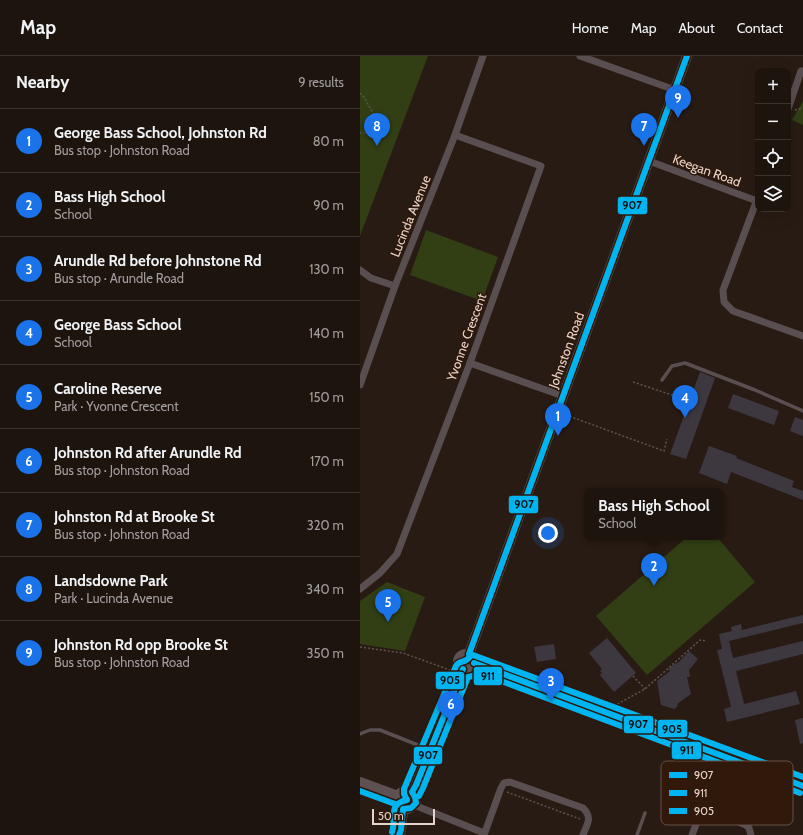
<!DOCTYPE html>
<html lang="en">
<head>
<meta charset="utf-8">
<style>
  body { margin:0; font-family:Cabin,sans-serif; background:#2b211c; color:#f1f3f6 }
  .controls { position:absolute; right:12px; top:12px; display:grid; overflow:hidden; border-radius:8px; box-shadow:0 4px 16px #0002 }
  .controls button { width:36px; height:36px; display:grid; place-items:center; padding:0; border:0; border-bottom:1px solid #3c332e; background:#1e140e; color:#f1f3f6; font:20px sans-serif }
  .scale { position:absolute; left:12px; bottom:10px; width:63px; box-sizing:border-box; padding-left:4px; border:2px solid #e6d5cc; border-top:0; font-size:11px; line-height:14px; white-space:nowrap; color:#e6d5cc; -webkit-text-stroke:3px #30180b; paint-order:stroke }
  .you { position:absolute; left:188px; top:477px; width:14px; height:14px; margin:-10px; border:3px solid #fff; border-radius:50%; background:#1a73e8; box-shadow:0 0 0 6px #1a73e833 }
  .badge { display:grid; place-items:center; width:26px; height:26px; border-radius:50%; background:#1a73e8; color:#fff; font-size:13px; font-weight:700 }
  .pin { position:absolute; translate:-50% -33px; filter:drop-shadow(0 1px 2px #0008) }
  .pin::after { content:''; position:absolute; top:21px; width:14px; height:12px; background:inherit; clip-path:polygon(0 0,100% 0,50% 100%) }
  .popup { position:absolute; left:224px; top:432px; width:140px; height:52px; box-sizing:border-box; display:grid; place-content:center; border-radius:8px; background:#1e140e; filter:drop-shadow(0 1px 3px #0005); font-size:13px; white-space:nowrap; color:#a19e9e }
  .popup b { font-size:15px; color:#f1f3f6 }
  .popup::after { content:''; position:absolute; left:50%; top:100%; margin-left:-8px; border:8px solid transparent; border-top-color:#1e140e }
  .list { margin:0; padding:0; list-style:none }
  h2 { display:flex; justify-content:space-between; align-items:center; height:52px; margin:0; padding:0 16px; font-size:17px }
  h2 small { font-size:13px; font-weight:400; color:#a19e9e }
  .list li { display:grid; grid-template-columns:26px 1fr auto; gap:12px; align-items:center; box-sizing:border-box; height:64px; padding:0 16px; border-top:1px solid #3c332e }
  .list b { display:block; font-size:15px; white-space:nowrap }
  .list p { margin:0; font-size:13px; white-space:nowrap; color:#a19e9e }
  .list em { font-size:13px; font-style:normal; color:#a19e9e }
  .icon { flex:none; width:22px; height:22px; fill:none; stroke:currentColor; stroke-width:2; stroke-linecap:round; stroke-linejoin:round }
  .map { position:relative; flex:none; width:443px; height:779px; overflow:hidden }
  header { display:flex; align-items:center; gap:24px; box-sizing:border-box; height:56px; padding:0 20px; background:#1e140e; border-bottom:1px solid #3c332e }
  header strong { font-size:19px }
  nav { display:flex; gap:22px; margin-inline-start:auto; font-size:14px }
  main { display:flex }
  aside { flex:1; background:#1e140e }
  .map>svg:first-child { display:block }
  .green { fill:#323f15 }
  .building { fill:#3d3840 }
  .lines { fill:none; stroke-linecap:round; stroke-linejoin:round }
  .path { stroke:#5e5452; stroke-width:1.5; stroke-dasharray:2 2; stroke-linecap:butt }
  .lane { stroke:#5a4f50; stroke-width:3.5 }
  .street { stroke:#5a4f50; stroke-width:7 }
  .secondary { stroke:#5e5152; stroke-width:10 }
  .bus-1-casing { stroke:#30180b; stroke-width:9 }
  .bus-2-casing { stroke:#30180b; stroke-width:9 }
  .bus-3-casing { stroke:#30180b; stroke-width:9 }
  .bus-1 { stroke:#00b5ef; stroke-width:6 }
  .bus-2 { stroke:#00b5ef; stroke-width:6 }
  .bus-3 { stroke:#00b5ef; stroke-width:6 }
  .labels { text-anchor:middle; stroke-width:3; stroke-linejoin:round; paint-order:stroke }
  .street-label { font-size:13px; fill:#e6d5cc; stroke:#30180b }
  .key { fill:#30180b; stroke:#675145; stroke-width:1 }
  .key-label { font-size:11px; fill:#e6d5cc }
  .line-badge { stroke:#30180b; stroke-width:1.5 }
  .pale-badge-label { font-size:11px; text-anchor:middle; font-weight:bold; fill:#111 }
</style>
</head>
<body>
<header>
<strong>Map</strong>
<nav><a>Home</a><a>Map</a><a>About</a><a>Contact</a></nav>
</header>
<main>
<aside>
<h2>Nearby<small>9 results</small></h2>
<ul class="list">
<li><span class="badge">1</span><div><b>George Bass School, Johnston Rd</b><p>Bus stop · Johnston Road</p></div><em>80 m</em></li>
<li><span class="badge">2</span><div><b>Bass High School</b><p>School</p></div><em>90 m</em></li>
<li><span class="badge">3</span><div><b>Arundle Rd before Johnstone Rd</b><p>Bus stop · Arundle Road</p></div><em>130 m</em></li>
<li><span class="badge">4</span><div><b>George Bass School</b><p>School</p></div><em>140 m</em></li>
<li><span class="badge">5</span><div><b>Caroline Reserve</b><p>Park · Yvonne Crescent</p></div><em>150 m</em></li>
<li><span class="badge">6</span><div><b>Johnston Rd after Arundle Rd</b><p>Bus stop · Johnston Road</p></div><em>170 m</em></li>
<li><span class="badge">7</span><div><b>Johnston Rd at Brooke St</b><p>Bus stop · Johnston Road</p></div><em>320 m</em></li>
<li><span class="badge">8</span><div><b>Landsdowne Park</b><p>Park · Lucinda Avenue</p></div><em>340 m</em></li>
<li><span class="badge">9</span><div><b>Johnston Rd opp Brooke St</b><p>Bus stop · Johnston Road</p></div><em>350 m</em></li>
</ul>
</aside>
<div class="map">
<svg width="443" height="779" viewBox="0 0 443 779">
  <rect width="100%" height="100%" fill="#281b13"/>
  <g class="green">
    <path d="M0,0H68L0,180Z"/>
    <path d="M443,45V69L432,64Z"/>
    <path d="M66,174L138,201L122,245L50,219Z"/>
    <path d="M327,481H357L395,526L287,619L236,560Z"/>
    <path d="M27,526L65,541L45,595L0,588V545Z"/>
  </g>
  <g class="building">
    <path d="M340,316L355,322L326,403L310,398Z"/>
    <path d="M373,338L419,355L414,369L368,352Z"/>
    <path d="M435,361L443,364V380L430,375Z"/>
    <path d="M349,390L377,400L376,402L434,425L432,431L443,435V444L371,416L367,428L339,417Z"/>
    <path d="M443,559V567L369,585L373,602L443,585V598L376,615L384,648L436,635L440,648L367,666L364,653L371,651L357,594L362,593L359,578L372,575L371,571L381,568L382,574Z"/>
    <path d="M247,582L276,617L254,636L240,619L242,617L240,615L242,613L229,597Z"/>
    <path d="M194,588L196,603L177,606L174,591Z"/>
    <path d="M329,595L338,603L329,614L330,621H327L331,638L317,648L318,650L314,653L301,649L297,625L310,615L308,613L316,607H318Z"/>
    <path d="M443,662V687L440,688L435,664Z"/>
  </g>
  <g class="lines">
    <g class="path">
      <path d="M0,37L4,41L18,66C15,75 9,77 0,77"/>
      <path d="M435,54L443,52"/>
      <path d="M273,326L318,341"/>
      <path d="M206,359L304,395L307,383"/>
      <path d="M0,591L43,597L90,614"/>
      <path d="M273,620L285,633"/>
      <path d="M254,650L285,633L340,584L347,585"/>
      <path d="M147,736L220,763"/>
    </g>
    <g class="lane">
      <path d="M302,324L312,310L325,307L395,334L443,355"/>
      <path d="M0,678L10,674H20L68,693"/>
      <path d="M277,779L285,757"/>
    </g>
    <g class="street">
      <path d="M220,0L315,34"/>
      <path d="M428,53L441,15H443"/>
      <path d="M289,105L397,145"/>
      <path d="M398,141L363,234L364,246L373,255L443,280"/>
      <path d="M0,214L11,222L35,230"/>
      <path d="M110,307L203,340"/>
      <path d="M0,329L35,230L95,79L123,0"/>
      <path d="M0,533L20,517L37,498L110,307L181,110L95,79"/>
      <path d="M54,749L124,777"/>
      <path d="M343,752L386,769L389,772L391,779"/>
      <path d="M124,779L141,732L144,727L150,726L223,752C233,762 227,768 223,779"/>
      <path d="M332,779L362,699"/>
    </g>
    <g class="secondary">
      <path d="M109,598L327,0"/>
      <circle cx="106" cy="606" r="8"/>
      <path d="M114,607L443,730"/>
      <path d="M0,726L38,740"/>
      <circle cx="46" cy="744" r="9"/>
      <path d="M52,736L56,729L103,613"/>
      <path d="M39,779L41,774L43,753"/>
    </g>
    <g class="bus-1-casing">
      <g id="bus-1">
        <path d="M109,598L327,0"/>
        <path d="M114,607L443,730"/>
        <path d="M39,779L41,774L43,753L51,752L56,747L55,741L52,736L56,729L103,613"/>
      </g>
    </g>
    <g class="bus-2-casing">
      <g id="bus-2">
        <path d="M0,735L35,748"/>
        <path d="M59,740L63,732L108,621L113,620L117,616L440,737"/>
      </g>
    </g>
    <g class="bus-3-casing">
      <path id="bus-3" d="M32,776C37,762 27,748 47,744L44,738V733L96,610C99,605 102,607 106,604C109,603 109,600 113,599L443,721"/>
    </g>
    <use href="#bus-1" class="bus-1"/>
    <use href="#bus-2" class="bus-2"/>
    <use href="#bus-3" class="bus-3"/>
  </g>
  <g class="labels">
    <g class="street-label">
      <text transform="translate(347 114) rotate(20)" y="5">Keegan Road</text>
      <text transform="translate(50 160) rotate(-68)" y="5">Lucinda Avenue</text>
      <text transform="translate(106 281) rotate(-70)" y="5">Yvonne Crescent</text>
      <text transform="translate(206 294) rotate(-70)" y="5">Johnston Road</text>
    </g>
  </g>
  <rect x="301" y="705" width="132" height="64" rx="6" class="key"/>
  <rect x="309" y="716" width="18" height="6" fill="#00b5ef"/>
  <rect x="309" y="734" width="18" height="6" fill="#00b5ef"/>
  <rect x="309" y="752" width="18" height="6" fill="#00b5ef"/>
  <g class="key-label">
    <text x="334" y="723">907</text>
    <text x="334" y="741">911</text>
    <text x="334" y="759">905</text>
  </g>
  <g class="line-badge">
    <rect x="257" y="140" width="31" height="19" rx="4" fill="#00b5ef"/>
    <rect x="148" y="439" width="31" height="19" rx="4" fill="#00b5ef"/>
    <rect x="113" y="610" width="30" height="20" rx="4" fill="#00b5ef"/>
    <rect x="75" y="615" width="30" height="19" rx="4" fill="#00b5ef"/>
    <rect x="263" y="659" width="31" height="19" rx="4" fill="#00b5ef"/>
    <rect x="297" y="663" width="31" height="19" rx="4" fill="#00b5ef"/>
    <rect x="311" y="685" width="31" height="19" rx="4" fill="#00b5ef"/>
    <rect x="53" y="690" width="30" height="19" rx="4" fill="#00b5ef"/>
  </g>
  <g class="pale-badge-label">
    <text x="272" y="153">907</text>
    <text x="164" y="452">907</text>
    <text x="128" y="624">911</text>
    <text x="90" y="628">905</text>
    <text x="278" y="672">907</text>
    <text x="312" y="677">905</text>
    <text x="327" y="698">911</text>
    <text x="68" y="703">907</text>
  </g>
</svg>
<div class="controls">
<button>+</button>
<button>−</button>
<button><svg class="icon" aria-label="locate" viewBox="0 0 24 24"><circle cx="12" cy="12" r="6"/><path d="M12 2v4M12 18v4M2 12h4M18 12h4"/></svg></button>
<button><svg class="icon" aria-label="layers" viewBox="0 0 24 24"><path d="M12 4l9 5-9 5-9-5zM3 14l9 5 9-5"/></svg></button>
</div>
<div class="scale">50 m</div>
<div class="you"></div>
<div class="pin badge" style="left:198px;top:380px">1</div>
<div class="pin badge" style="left:294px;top:530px">2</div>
<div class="popup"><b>Bass High School</b>School</div>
<div class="pin badge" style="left:191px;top:645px">3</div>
<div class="pin badge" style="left:325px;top:362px">4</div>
<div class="pin badge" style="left:28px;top:566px">5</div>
<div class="pin badge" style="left:91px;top:668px">6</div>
<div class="pin badge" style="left:284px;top:90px">7</div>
<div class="pin badge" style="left:17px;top:90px">8</div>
<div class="pin badge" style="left:318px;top:62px">9</div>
</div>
</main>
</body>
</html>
